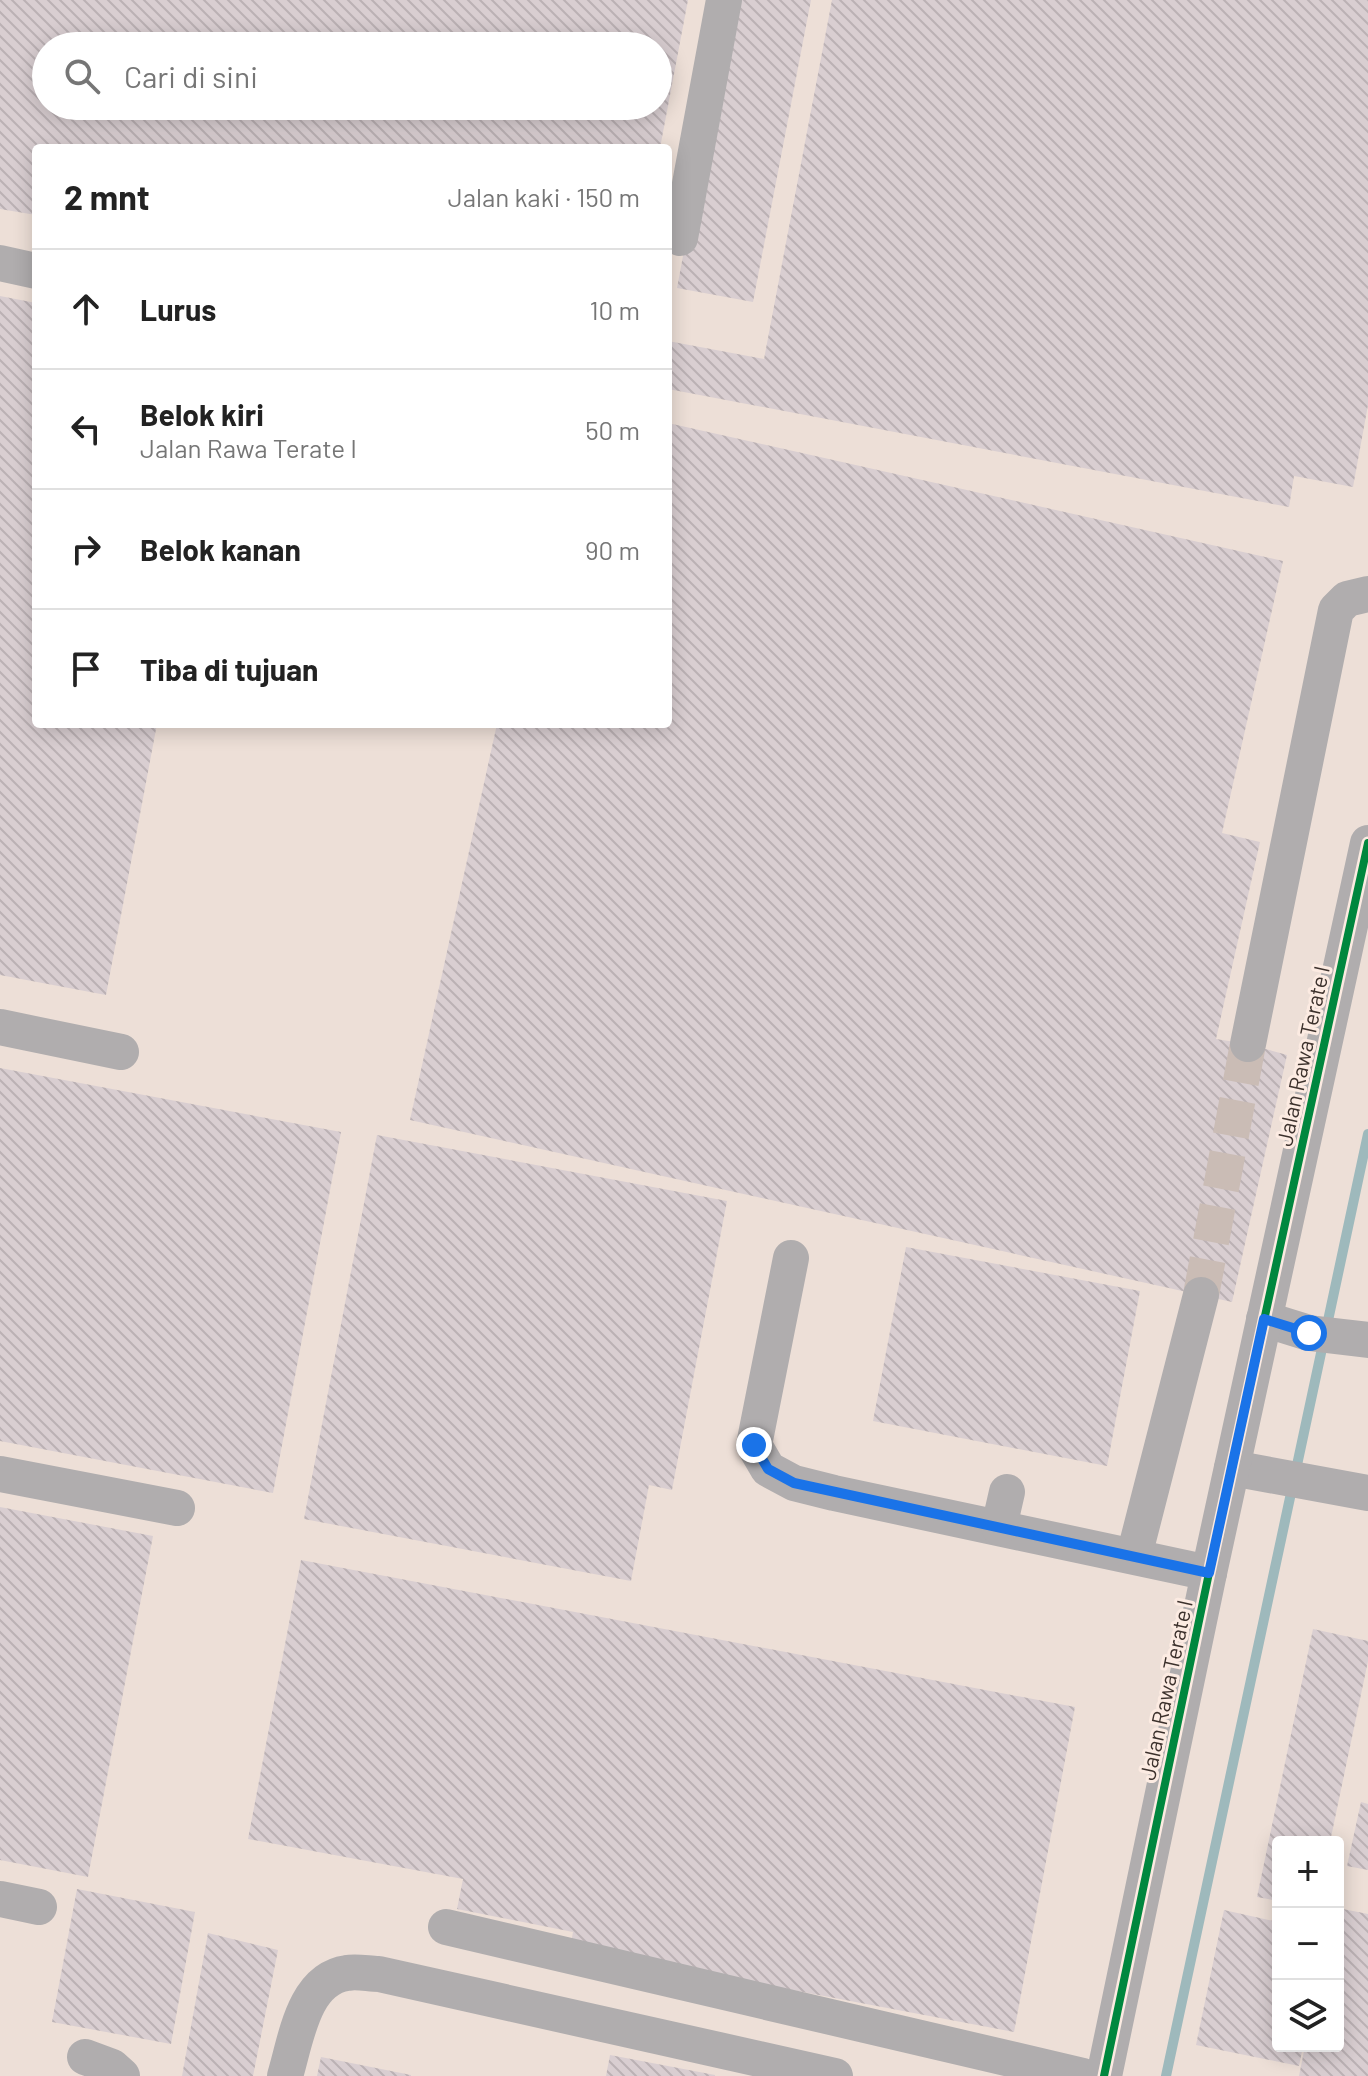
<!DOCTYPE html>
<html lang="id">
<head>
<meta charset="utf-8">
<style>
  body { margin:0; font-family:Barlow,sans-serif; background:#f6f6f6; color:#222 }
  .controls { position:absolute; right:24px; bottom:24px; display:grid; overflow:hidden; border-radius:8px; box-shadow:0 4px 20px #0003 }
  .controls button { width:72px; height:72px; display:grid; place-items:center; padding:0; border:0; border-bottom:2px solid #e0e0e0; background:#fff; color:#222; font:40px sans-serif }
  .stop { position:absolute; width:24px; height:24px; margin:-18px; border:6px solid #1a73e8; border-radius:50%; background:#fff }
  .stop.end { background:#1a73e8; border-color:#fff; box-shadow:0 2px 8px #0008 }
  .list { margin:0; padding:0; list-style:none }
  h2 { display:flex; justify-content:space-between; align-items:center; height:104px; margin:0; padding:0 32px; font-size:34px }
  h2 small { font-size:26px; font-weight:400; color:#767676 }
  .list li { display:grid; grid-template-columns:52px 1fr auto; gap:24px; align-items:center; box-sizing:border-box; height:120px; padding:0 32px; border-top:2px solid #e0e0e0 }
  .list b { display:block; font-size:30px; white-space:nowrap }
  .list p { margin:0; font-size:26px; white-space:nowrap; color:#767676 }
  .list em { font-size:26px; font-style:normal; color:#767676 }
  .icon { flex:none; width:44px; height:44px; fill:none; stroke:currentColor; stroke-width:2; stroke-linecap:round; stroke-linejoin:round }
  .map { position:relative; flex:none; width:1368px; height:2076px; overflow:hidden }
  .search { position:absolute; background:#fff; box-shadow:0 4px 20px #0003; left:32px; top:32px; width:640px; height:88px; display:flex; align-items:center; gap:20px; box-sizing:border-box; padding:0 28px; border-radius:44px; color:#767676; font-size:30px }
  .panel { position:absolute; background:#fff; box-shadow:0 4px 20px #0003; left:32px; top:144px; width:640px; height:584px; border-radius:8px }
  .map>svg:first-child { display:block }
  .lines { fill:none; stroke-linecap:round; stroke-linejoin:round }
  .stream { stroke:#9eb9bc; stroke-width:10 }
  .building { fill:url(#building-back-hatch); fill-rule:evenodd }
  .minor-tunnel { stroke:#cabcb5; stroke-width:36; stroke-dasharray:36 18; stroke-linecap:butt }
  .minor { stroke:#b0adae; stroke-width:36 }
  .cycleway-casing { stroke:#fcebe2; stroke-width:13 }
  .cycleway { stroke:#00873e; stroke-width:8 }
  .route { stroke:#1a73e8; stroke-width:10 }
  .labels { text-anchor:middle; stroke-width:6; stroke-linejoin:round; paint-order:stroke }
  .street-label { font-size:22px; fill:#3c312c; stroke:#fcebe2 }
</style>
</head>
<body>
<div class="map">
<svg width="1368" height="2076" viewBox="0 0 1368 2076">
  <defs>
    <pattern id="building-back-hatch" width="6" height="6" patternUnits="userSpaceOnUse" patternTransform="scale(2)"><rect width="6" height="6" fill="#d9ced1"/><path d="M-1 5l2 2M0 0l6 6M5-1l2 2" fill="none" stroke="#bbb1b4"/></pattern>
  </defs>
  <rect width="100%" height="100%" fill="#eddfd7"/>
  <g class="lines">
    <path class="stream" d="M1166,2076L1368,1134"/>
  </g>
  <g class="building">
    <path d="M0,0H688L660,148H36V215L0,209ZM46,46H658V106H46Z"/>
    <path d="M731,0H811L753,302L677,288Z"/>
    <path d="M832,0H1368V405L1353,487L1294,476L1289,507L668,389V341L764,359Z"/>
    <path d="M0,296L36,303V724H157L106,995L0,975Z"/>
    <path d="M668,423L1283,561L1222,833L1260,842L1216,1039L1248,1044L1287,1055L1232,1302L410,1120L497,724H668Z"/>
    <path d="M0,1068L341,1132L273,1493L0,1441Z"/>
    <path d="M377,1135L727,1201L672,1490L649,1485L631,1581L304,1519Z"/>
    <path d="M906,1247L1140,1291L1107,1466L873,1421Z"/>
    <path d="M0,1507L153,1536L88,1877L0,1860Z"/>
    <path d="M301,1560L1075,1707L1014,2032L570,1948L573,1932L457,1909L463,1879L248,1839Z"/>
    <path d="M1313,1629L1368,1641V1661L1330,1842H1278V1901L1257,1897Z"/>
    <path d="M1361,1802L1368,1804V1870L1347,1866Z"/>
    <path d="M77,1889L195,1912L171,2044L52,2022Z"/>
    <path d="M1338,1908L1368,1914V2076H1299L1305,2046H1338Z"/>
    <path d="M1224,1910L1278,1922V2046H1303L1299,2066L1196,2045Z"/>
    <path d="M208,1933L278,1950L253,2076H182Z"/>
    <path d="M610,2055L715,2075V2076H606Z"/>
    <path d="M321,2057L411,2075V2076H317Z"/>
  </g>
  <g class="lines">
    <path class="minor-tunnel" d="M1201,1295L1248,1044"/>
    <g class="minor">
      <path d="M680,238L724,0"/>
      <path d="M0,263L36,271"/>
      <path d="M0,1027L121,1052"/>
      <path d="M1248,1044L1336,610L1347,599L1368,594"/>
      <path d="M791,1258L754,1445L768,1469L794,1483L834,1493L1209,1573"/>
      <path d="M1264,1319L1309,1333L1368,1340"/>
      <path d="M1232,1468L1368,1493"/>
      <path d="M0,1474L177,1508"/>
      <path d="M999,1527L1007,1492"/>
      <path d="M1134,1556L1201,1295"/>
      <path d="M0,1899L39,1907"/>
      <path d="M446,1927L1083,2076"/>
      <path d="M85,2057L112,2067L122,2076"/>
      <path d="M285,2076C296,2040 303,1979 347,1973C357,1971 369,1974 379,1974L835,2076"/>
      <path d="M1104,2076L1209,1573L1368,843"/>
    </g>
    <g class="cycleway-casing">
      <path id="cycleway" d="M1104,2076L1209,1573L1368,843"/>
    </g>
    <use href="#cycleway" class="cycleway"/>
  </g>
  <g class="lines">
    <path class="route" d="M754,1445L768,1469L794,1483L1209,1573L1264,1319L1309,1333"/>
  </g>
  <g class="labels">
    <g class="street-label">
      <text transform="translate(1303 1056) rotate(-78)" y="8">Jalan Rawa Terate I</text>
      <text transform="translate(1166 1690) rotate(-78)" y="8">Jalan Rawa Terate I</text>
    </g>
  </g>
</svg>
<div class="controls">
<button>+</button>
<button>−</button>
<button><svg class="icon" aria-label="layers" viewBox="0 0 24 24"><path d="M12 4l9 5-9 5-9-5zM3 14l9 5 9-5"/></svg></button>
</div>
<div class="stop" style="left:1309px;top:1333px"></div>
<div class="stop end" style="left:754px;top:1445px"></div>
<div class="search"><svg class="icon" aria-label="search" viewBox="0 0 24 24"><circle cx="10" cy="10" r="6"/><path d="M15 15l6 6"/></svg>Cari di sini</div>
<section class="panel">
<h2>2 mnt<small>Jalan kaki · 150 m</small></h2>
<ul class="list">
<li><svg class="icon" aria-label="ahead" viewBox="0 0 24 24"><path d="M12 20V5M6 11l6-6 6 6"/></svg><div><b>Lurus</b></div><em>10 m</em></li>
<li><svg class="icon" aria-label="left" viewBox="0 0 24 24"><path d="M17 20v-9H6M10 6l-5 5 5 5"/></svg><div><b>Belok kiri</b><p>Jalan Rawa Terate I</p></div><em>50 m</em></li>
<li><svg class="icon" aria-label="right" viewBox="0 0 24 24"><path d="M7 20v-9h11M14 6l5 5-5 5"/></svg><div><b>Belok kanan</b></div><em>90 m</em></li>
<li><svg class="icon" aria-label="arrive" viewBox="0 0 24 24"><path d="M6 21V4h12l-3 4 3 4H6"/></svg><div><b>Tiba di tujuan</b></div></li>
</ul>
</section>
</div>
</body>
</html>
